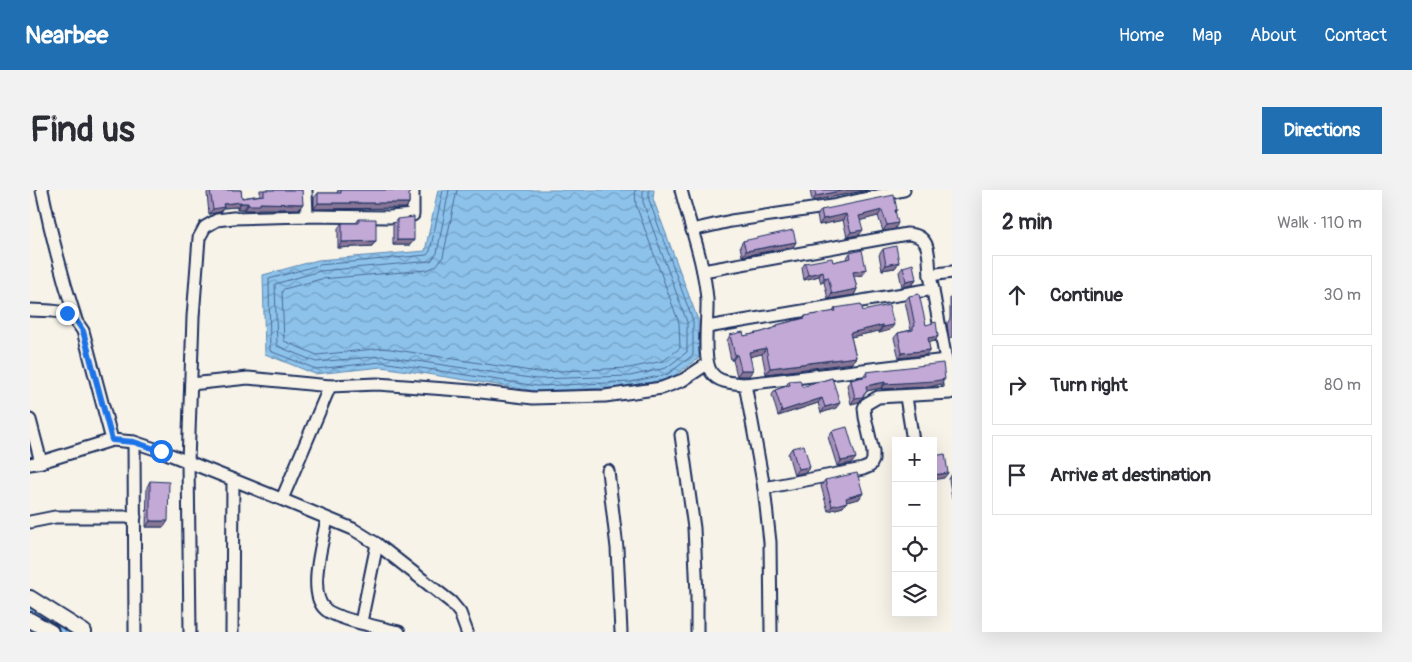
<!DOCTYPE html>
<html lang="en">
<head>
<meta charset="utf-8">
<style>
  body { margin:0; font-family:Pangolin,sans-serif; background:#f2f2f3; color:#2b2b33 }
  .controls { position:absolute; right:15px; bottom:15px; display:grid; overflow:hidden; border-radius:0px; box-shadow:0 5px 20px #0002 }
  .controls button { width:45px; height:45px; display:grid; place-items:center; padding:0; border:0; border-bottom:1px solid #e1e1e2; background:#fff; color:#2b2b33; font:25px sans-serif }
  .stop { position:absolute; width:15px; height:15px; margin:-11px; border:4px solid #1a73e8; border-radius:50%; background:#fff }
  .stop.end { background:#1a73e8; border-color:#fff; box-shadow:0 1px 5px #0008 }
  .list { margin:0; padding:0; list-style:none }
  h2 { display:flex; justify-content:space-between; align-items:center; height:65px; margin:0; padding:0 20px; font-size:21px }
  h2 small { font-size:16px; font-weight:400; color:#7c7c81 }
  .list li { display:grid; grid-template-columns:32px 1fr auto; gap:15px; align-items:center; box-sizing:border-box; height:80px; margin:0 10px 10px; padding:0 10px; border:1px solid #e1e1e2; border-radius:0px }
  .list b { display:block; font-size:19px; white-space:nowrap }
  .list em { font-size:16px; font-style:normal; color:#7c7c81 }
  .icon { flex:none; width:28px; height:28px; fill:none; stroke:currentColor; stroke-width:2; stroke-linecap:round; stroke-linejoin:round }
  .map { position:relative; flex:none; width:922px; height:442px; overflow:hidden; border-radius:0px }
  header { display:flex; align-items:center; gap:30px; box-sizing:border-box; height:70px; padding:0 25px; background:#1f6fb2; color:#fff }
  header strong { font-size:24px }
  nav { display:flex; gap:28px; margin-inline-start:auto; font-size:18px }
  .intro { display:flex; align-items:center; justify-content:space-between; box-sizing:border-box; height:120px; padding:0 30px }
  h1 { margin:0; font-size:35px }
  .button { padding:12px 22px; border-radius:0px; background:#1f6fb2; color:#fff; font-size:18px; font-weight:700 }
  main { display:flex; gap:30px; padding:0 30px }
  aside { flex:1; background:#fff; border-radius:0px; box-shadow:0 5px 20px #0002 }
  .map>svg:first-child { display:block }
  .water { fill:url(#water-waves); stroke:#5f88b3 }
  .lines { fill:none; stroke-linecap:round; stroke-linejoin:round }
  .shore { stroke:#496a96; stroke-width:1 }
  .canal { stroke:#8dc3eb; stroke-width:11 }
  .minor-casing { stroke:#1b2f5e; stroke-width:15 }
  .major-casing { stroke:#1b2f5e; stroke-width:18 }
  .minor { stroke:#f7f3e8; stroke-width:11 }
  .major { stroke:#f7f3e8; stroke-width:14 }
  .wall { fill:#a891b8; stroke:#1b2f5e }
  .shaded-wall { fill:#887696; stroke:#1b2f5e }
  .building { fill:#c3a9d6; stroke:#1b2f5e }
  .route { stroke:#1a73e8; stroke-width:6 }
</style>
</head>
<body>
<header>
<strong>Nearbee</strong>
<nav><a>Home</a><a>Map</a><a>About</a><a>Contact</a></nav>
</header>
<div class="intro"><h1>Find us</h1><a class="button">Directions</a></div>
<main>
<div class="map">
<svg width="922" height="442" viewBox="0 0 922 442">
  <defs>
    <pattern id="water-waves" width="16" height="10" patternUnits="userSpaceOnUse" patternTransform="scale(1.25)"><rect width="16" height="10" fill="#8dc3eb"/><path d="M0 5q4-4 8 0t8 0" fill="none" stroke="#729fc2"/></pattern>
  </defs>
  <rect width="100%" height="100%" fill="#f7f3e8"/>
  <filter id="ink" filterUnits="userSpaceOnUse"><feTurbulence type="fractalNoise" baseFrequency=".02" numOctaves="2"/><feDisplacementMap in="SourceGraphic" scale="10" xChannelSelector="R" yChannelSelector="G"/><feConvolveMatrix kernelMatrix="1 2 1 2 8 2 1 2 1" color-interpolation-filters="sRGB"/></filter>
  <g filter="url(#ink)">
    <path class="water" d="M408,0H624L623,9L668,130L669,168L641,188L601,197L506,201L352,177L285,184L235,164L233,85L288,70L395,61Z"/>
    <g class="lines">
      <g class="shore">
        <path d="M413,0L400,61L397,65L289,75L239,89L240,161L286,179L352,172L507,196L601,192L638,184L663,165V131L619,10V0"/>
        <path d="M419,0L407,63L401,71L290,81L245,94L247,156L286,172L353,166L507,189L600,186L636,178L657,162V132L613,12V0"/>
        <path d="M427,0L413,67L406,76L397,80L291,89L254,99L252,101L254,151L287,165L354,158L507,182L599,178L633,171L650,158L649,133L606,15L605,0"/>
      </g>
      <path class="canal" d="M0,419L39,442"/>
      <g class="minor-casing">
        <g id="minor">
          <path d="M12,0C21,44 32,87 46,130"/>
          <path d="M276,0L277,26"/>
          <path d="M651,0C660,36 674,72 677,109C678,127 672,168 681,182C688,193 703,193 715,194L734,298L740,352L741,442"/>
          <path d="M662,40L701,31L802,16L874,0"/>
          <path d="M673,81L877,44C902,45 898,65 900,85"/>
          <path d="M0,120C26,122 38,117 53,141L82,250L104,252L131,261L246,307L323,339L347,354L421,412L430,423L437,442"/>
          <path d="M677,137L903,99"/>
          <path d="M161,194L218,188L300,196L347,194L389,197L442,201L503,208L575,206L632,198L653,190L677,174"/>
          <path d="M715,194L916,170L900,85L922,82"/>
          <path d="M876,207L883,251"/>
          <path d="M0,230L11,272"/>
          <path d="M651,245L664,338L667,405V442"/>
          <path d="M104,252L105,442"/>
          <path d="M0,274L11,272L82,250"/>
          <path d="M578,281L587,358L591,442"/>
          <path d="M734,298L833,279L840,276L843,270V262L835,227L834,218L836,214L848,207L920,203L916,170"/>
          <path d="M252,309L300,196"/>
          <path d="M297,329C293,351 277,403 295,419C305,429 353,438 369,442"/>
          <path d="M0,332L25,327H105"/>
          <path d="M331,432L347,354"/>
          <path d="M160,442L158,272L163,127L169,48L175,37L187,30L203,28L277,26L359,27L383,25V0"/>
          <path d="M202,442L203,290"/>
        </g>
      </g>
      <g class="major-casing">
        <g id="major">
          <path d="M0,408L54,442"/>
          <path d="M0,430L21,442"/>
        </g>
      </g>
      <use href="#minor" class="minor"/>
      <use href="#major" class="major"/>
    </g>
    <g class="wall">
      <path d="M179,0H211L212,8L230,5V0H272L269,19H228L227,20H215L214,19H207V17L193,18L190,22L179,24L177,3Z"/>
      <path d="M308,0H379V13L376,18L284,19V8L288,3H307Z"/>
      <path d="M780,0H838L782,11Z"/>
      <path d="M791,20H867L865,22V39L853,41L848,26L830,30L829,45L817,47L813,30L789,35L787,26Z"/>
      <path d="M329,29L346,51L342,56L308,58V38L312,33H326Z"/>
      <path d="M367,29L384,50L380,55H363V34Z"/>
      <path d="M713,51L766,52L763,57L712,66L710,56Z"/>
      <path d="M853,59L869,72L865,78L852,80L849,65Z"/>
      <path d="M820,63L836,79L833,85L824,86L827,99L824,105L798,109L794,92L791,93L789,86L774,90L772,78L775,73L803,72L816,69Z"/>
      <path d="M873,77L886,89L882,95L872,97L869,82Z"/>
      <path d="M922,105V147L919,148L917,134L920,129V108Z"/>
      <path d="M879,106L896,135L908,146L905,151L898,152L900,160L896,165L869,168L864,148L868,143L881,140L875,111Z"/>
      <path d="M805,118L833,121L860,140L849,143V141L821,147L826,167L822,173L736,184L732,164L720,166L719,186H707L703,170H701L697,151L700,145L714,146L732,142L745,138L747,135L773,128L775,126L803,122Z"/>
      <path d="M836,182L911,194L900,197L851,199V198L837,201L829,212L821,214L817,195L821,190L833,187Z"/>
      <path d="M802,188L806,218L791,223L788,213L748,226L742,205L745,200L756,196L759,191L772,197Z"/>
      <path d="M802,241L822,273L807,276L798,247Z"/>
      <path d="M762,258L776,282L764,285L758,264Z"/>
      <path d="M922,284V309L919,289Z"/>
      <path d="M795,290L833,303L829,309L816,312L813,317L798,321L791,296Z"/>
      <path d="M120,291L134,337H116L117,297Z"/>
    </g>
    <g class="shaded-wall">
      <path d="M814,0H838L782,11L786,6Z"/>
      <path d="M211,12L207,17L193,18L190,22L179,24L183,19L193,14Z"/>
      <path d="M211,13H218L214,19H207Z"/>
      <path d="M230,13L273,14L269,19H228L227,20H215L218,15Z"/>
      <path d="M288,13H379L376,18L284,19Z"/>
      <path d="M852,20L848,26L825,32L829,26Z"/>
      <path d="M816,24L813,30L789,35L793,29Z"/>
      <path d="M868,33L865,39L853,41L857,35Z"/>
      <path d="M833,40L829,45L817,47L821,42Z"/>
      <path d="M367,50H384L380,55H363Z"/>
      <path d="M346,51L342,56L308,58L312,52Z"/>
      <path d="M766,52L763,57L712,66L716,61Z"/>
      <path d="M869,72L865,78L852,80L856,75Z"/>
      <path d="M836,79L833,85L820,87L823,82Z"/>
      <path d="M793,81L789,86L774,90L778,85Z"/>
      <path d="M798,87L794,92L791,93L794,88Z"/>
      <path d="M886,89L882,95L872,97L876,91Z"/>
      <path d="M827,99L824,105L798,109L802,104Z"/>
      <path d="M853,135L849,141L816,148L820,143Z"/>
      <path d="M864,135L860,140L849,143L853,137Z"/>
      <path d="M908,146L905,151L894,153L898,148Z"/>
      <path d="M736,158L732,164L715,168L719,162Z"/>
      <path d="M900,160L896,165L869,168L872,163Z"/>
      <path d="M707,164L703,170H701L705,165Z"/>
      <path d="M826,167L822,173L736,184L740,178Z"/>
      <path d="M711,180H723L719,186H707Z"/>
      <path d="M915,189L911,194L900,197L851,199L855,194Z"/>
      <path d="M855,192L851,198L832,202L836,196Z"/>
      <path d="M837,201L829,212L821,214L825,208Z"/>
      <path d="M792,208L788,213L748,226L752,221Z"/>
      <path d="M810,213L806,218L791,223L795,217Z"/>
      <path d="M826,268L822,273L807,276L811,271Z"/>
      <path d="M780,277L776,282L764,285L768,279Z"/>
      <path d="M918,283L914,288L903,290V285Z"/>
      <path d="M833,303L829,309L816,312L813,317L798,321L802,316L816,308Z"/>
      <path d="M120,331H138L134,337H116Z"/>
    </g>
    <g class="building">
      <path d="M180,0H211L212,8L234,5V0H272L273,14L230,13V15H218V13H211V12L193,14L194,17L183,19Z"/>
      <path d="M311,0H379V13H288V3H311Z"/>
      <path d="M785,0H814L786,6Z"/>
      <path d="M864,5L867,20H865L868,33L857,35L852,20L829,26L833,40L821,42L816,24L793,29L791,20Z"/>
      <path d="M384,27V50H367V29Z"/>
      <path d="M329,29H346V51L312,52V33H329Z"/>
      <path d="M763,40L766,52L716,61L713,51Z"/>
      <path d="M866,56L869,72L856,75L853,59Z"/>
      <path d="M832,60L836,79L823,82L827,99L802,104L798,87L794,88L793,81L778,85L775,73L802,68L803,72L821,68L820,63Z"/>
      <path d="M883,74L886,89L876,91L873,77Z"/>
      <path d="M889,104L896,135L906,132L908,146L898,148L900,160L872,163L868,143L883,140V137L885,136L879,106Z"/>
      <path d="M831,114L833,121L859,115L864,135L853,137V135L820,143L826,167L740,178L736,158L719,162L723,180H711L707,164L705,165L700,145L713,142L714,146L732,142L747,137V135L775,128V126L806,121L805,118Z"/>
      <path d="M913,173L915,189L904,191L855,194V192L836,196L837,201L832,207L825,208L821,190L837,186L836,182Z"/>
      <path d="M802,188L810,213L795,217L792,208L752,221L745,200L760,195L759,191L770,190L772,197Z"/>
      <path d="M817,237L826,268L811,271L802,241Z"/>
      <path d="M774,255L780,277L768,279L762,258Z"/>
      <path d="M915,264L918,283L903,285V266Z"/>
      <path d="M827,283L833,303L816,308L817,312L802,316L795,290Z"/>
      <path d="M120,291L139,292L138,331H120Z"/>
    </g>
  </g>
  <g class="lines" filter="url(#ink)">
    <path class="route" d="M37,123L46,130L53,141L82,250L104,252L131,261"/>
  </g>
</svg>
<div class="controls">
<button>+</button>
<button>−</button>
<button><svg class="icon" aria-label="locate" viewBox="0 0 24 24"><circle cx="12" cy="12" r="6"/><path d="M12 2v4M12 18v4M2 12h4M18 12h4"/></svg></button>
<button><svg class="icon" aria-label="layers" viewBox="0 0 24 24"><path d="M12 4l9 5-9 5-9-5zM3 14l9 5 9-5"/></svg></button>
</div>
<div class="stop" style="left:131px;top:261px"></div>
<div class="stop end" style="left:37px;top:123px"></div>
</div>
<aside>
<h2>2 min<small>Walk · 110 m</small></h2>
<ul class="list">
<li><svg class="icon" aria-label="ahead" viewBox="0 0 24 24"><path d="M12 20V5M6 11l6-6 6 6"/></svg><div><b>Continue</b></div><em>30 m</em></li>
<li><svg class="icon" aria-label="right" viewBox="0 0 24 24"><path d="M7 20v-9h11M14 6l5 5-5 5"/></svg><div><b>Turn right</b></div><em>80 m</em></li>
<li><svg class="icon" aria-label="arrive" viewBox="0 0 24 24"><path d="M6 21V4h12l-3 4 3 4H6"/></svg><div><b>Arrive at destination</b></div></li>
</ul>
</aside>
</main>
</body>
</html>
